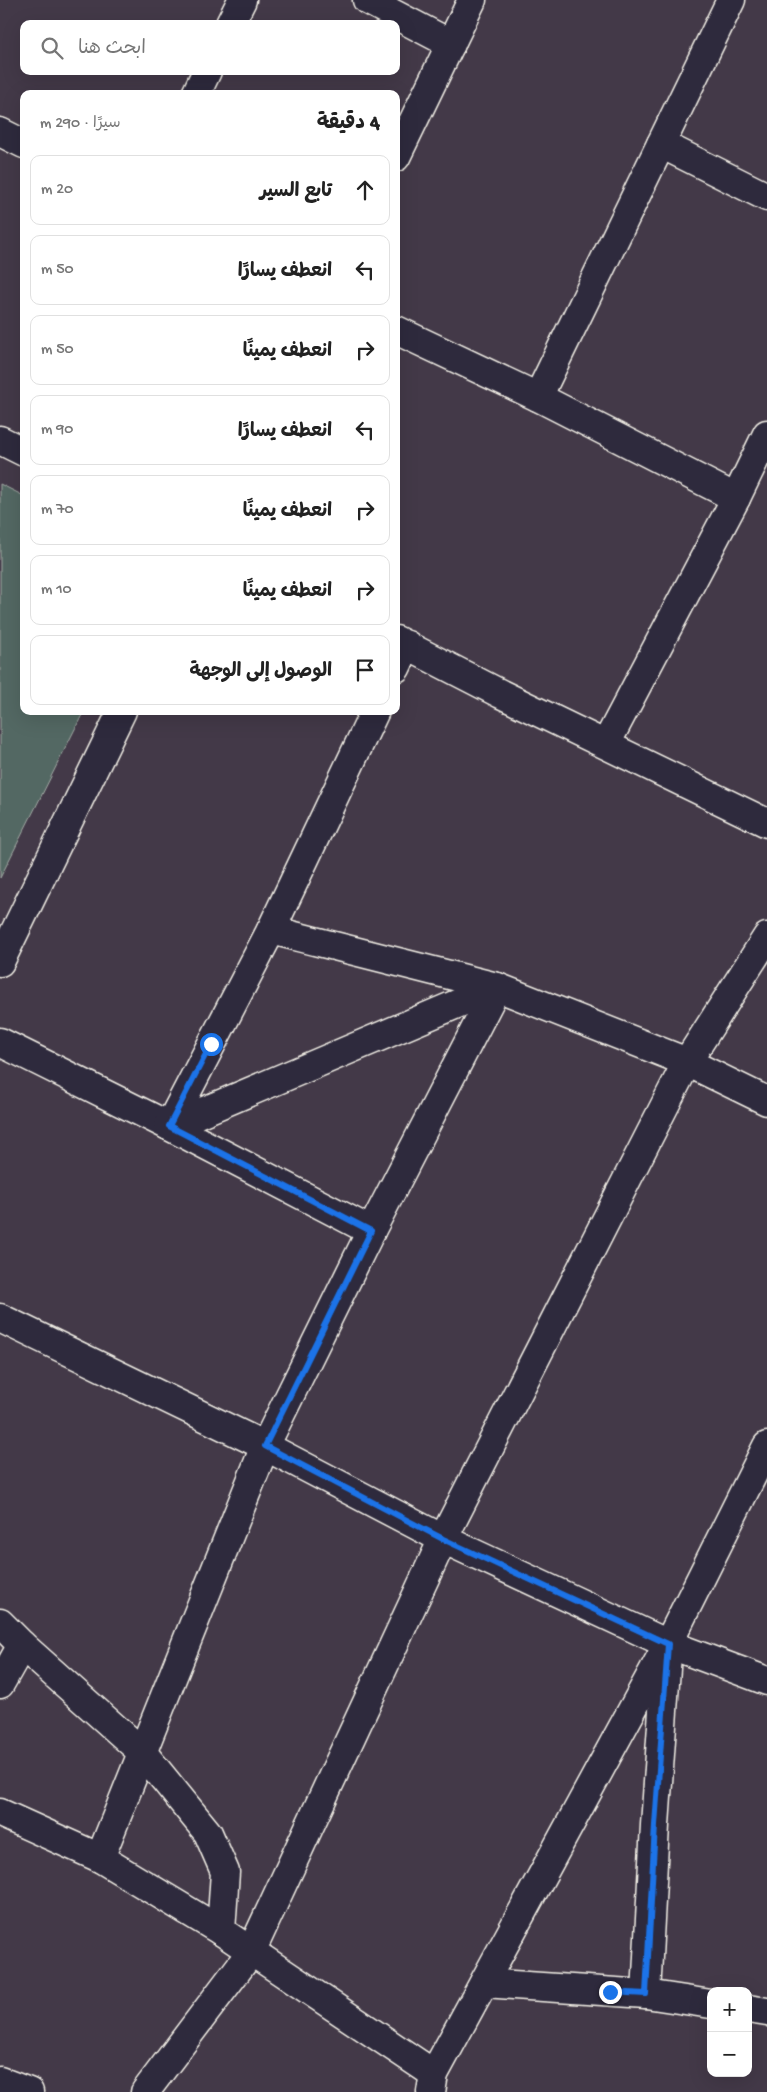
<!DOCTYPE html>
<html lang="ar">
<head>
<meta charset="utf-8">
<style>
  body { margin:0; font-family:"Gochi Hand","Playpen Sans Arabic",sans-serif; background:#f6f6f6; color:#222; direction:rtl }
  .controls { position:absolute; right:15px; bottom:15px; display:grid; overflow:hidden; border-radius:10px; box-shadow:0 5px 20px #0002 }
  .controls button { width:45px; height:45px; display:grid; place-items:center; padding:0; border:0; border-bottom:1px solid #e0e0e0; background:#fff; color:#222; font:25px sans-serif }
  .stop { position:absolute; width:15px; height:15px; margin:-11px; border:4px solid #1a73e8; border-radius:50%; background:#fff }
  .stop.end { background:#1a73e8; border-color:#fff; box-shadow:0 1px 5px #0008 }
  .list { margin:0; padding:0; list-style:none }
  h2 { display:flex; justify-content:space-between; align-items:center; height:65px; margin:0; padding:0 20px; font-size:21px }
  h2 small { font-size:16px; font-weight:400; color:#767676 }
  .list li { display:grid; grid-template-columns:32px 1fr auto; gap:15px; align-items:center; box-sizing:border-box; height:70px; margin:0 10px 10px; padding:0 10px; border:1px solid #e0e0e0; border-radius:10px }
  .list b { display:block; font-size:19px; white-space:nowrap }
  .list em { font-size:16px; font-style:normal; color:#767676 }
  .icon { flex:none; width:28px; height:28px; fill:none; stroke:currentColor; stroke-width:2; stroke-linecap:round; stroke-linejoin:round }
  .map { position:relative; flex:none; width:767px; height:2092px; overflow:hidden; direction:ltr }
  .search { position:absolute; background:#fff; box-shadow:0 5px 20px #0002; left:20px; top:20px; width:380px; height:55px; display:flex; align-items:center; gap:12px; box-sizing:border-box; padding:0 18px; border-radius:10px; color:#767676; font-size:19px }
  .panel { position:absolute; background:#fff; box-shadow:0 5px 20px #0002; left:20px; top:90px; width:380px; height:625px; border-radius:10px; direction:rtl }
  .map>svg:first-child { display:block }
  .green { fill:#536863; stroke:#a4aca6 }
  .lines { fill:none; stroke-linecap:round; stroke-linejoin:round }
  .minor-casing { stroke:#f4f1e8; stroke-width:31 }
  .minor { stroke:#2f2a3d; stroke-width:28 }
  .route { stroke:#1a73e8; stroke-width:6 }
</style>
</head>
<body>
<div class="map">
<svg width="767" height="2092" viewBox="0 0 767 2092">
  <rect width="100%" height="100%" fill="#433948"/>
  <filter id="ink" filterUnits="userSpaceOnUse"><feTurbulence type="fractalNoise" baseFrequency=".02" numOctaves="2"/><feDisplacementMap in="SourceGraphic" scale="10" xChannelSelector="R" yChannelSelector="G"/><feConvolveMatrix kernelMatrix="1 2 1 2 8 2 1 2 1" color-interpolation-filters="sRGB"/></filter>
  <g filter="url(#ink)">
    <path class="green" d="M0,484L24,496V711H84L0,878Z"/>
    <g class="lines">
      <g class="minor-casing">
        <g id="minor">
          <path d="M367,0L451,44"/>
          <path d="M230,24L242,0"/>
          <path d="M196,94L207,71"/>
          <path d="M0,132L24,144"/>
          <path d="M661,144L767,197"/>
          <path d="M396,157L472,0"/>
          <path d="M396,330L538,397L736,498"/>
          <path d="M538,397L731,0"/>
          <path d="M0,440L24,452"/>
          <path d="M396,640L501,694L767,823"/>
          <path d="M396,668L407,645"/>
          <path d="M606,744L736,498L767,434"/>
          <path d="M271,930L497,987L687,1062L767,1101"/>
          <path d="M0,962L122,711"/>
          <path d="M0,1042L169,1126L371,1231"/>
          <path d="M169,1126L271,930L375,711"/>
          <path d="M169,1126L497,987"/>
          <path d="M0,1318L265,1446L443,1539L668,1644L767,1681"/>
          <path d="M0,1623L22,1645L143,1753L208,1833L225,1872L221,1931"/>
          <path d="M0,1684L22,1645"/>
          <path d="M0,1813L100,1858L221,1931L434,2074"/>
          <path d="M100,1858L265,1446L371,1231L497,987"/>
          <path d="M484,1983L646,1994L711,2004"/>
          <path d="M646,1994L655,1825L667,1654"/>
          <path d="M748,2009L767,2012"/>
          <path d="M0,2081L29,2092"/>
          <path d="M145,2092L251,1952L443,1539L687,1062L767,937"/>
          <path d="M431,2092L434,2074L668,1644L767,1446"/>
        </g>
      </g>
      <use href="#minor" class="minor"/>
    </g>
  </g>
  <g class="lines" filter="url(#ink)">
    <path class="route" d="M211,1044L169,1126L371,1231L265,1446L443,1539L668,1644L655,1825L646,1994L610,1992"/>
  </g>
</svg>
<div class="controls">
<button>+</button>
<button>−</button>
</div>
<div class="stop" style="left:211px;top:1044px"></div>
<div class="stop end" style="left:610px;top:1992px"></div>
<div class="search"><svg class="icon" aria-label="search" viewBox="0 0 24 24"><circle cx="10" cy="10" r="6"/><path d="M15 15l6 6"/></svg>ابحث هنا</div>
<section class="panel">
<h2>4 دقيقة<small>سيرًا · 290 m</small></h2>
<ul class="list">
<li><svg class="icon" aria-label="ahead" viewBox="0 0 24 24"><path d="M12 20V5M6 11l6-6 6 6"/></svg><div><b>تابع السير</b></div><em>20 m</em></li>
<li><svg class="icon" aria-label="left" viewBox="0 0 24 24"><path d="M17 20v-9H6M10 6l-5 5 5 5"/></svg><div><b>انعطف يسارًا</b></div><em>50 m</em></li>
<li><svg class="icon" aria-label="right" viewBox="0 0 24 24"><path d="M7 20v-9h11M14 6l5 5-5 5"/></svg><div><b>انعطف يمينًا</b></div><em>50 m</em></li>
<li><svg class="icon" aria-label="left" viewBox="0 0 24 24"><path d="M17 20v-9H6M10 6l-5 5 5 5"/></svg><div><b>انعطف يسارًا</b></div><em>90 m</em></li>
<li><svg class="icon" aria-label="right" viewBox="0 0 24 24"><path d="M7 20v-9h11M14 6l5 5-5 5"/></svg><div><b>انعطف يمينًا</b></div><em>70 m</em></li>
<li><svg class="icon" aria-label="right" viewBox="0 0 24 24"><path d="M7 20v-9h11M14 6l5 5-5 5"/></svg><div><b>انعطف يمينًا</b></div><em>10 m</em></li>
<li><svg class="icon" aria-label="arrive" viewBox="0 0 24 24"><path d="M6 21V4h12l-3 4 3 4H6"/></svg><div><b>الوصول إلى الوجهة</b></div></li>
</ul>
</section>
</div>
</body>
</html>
